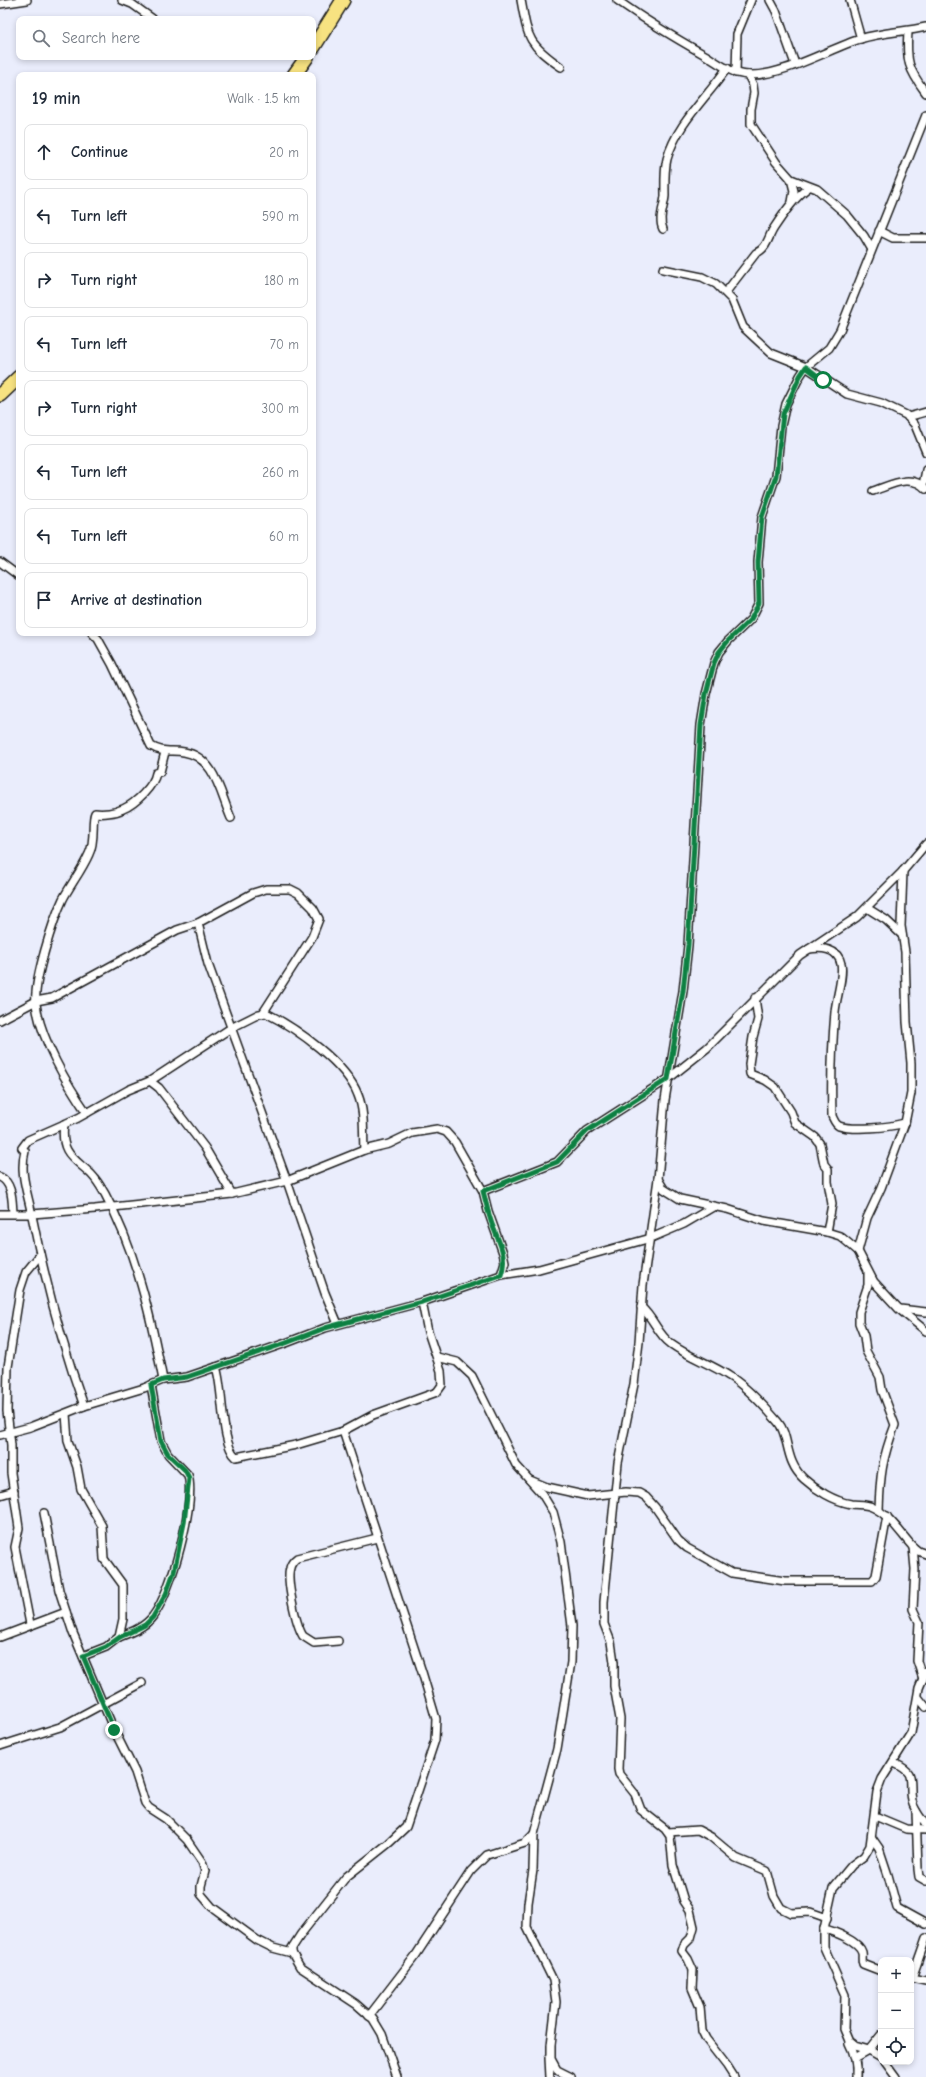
<!DOCTYPE html>
<html lang="en">
<head>
<meta charset="utf-8">
<style>
  body { margin:0; font-family:"Comic Neue",sans-serif; background:#f6f6f7; color:#1f2937 }
  .controls { position:absolute; right:12px; bottom:12px; display:grid; overflow:hidden; border-radius:8px; box-shadow:0 2px 6px #0003 }
  .controls button { width:36px; height:36px; display:grid; place-items:center; padding:0; border:0; border-bottom:1px solid #e0e1e3; background:#fff; color:#1f2937; font:20px sans-serif }
  .stop { position:absolute; width:12px; height:12px; margin:-9px; border:3px solid #0b8043; border-radius:50%; background:#fff }
  .stop.end { background:#0b8043; border-color:#fff; box-shadow:0 1px 4px #0008 }
  .list { margin:0; padding:0; list-style:none }
  h2 { display:flex; justify-content:space-between; align-items:center; height:52px; margin:0; padding:0 16px; font-size:17px }
  h2 small { font-size:13px; font-weight:400; color:#747a83 }
  .list li { display:grid; grid-template-columns:26px 1fr auto; gap:12px; align-items:center; box-sizing:border-box; height:56px; margin:0 8px 8px; padding:0 8px; border:1px solid #e0e1e3; border-radius:8px }
  .list b { display:block; font-size:15px; white-space:nowrap }
  .list em { font-size:13px; font-style:normal; color:#747a83 }
  .icon { flex:none; width:22px; height:22px; fill:none; stroke:currentColor; stroke-width:2; stroke-linecap:round; stroke-linejoin:round }
  .map { position:relative; flex:none; width:926px; height:2077px; overflow:hidden }
  .search { position:absolute; background:#fff; box-shadow:0 2px 6px #0003; left:16px; top:16px; width:300px; height:44px; display:flex; align-items:center; gap:10px; box-sizing:border-box; padding:0 14px; border-radius:8px; color:#747a83; font-size:15px }
  .panel { position:absolute; background:#fff; box-shadow:0 2px 6px #0003; left:16px; top:72px; width:300px; height:564px; border-radius:8px }
  .map>svg:first-child { display:block }
  .lines { fill:none; stroke-linecap:round; stroke-linejoin:round }
  .street-casing { stroke:#1c1c1c; stroke-width:10 }
  .highway-casing { stroke:#1c1c1c; stroke-width:16 }
  .street { stroke:#fff; stroke-width:7 }
  .highway { stroke:#f7e281; stroke-width:13 }
  .route { stroke:#0b8043; stroke-width:5 }
</style>
</head>
<body>
<div class="map">
<svg width="926" height="2077" viewBox="0 0 926 2077">
  <rect width="100%" height="100%" fill="#eaedfc"/>
  <filter id="ink" filterUnits="userSpaceOnUse"><feTurbulence type="fractalNoise" baseFrequency=".025" numOctaves="2"/><feDisplacementMap in="SourceGraphic" scale="8" xChannelSelector="R" yChannelSelector="G"/><feConvolveMatrix kernelMatrix="1 2 1 2 8 2 1 2 1" color-interpolation-filters="sRGB"/></filter>
  <g filter="url(#ink)">
    <g class="lines">
      <g class="street-casing">
        <g id="street">
          <path d="M122,0L132,4L153,19"/>
          <path d="M521,0C528,39 528,44 561,67"/>
          <path d="M617,0C645,20 675,38 705,55C718,63 732,74 748,75C781,77 829,49 860,39C882,32 904,32 926,27"/>
          <path d="M770,0L776,11L795,64"/>
          <path d="M850,0L861,39"/>
          <path d="M0,4L27,0"/>
          <path d="M908,31C906,61 908,69 926,93"/>
          <path d="M736,73L737,34L751,0"/>
          <path d="M748,75L753,85L754,93L751,109V124L776,162L791,179L817,189L847,215L864,236L871,248"/>
          <path d="M791,179L794,191L792,202"/>
          <path d="M663,229C658,219 664,207 665,196C665,184 664,171 667,159C677,123 707,98 727,68"/>
          <path d="M879,231L893,238H926"/>
          <path d="M663,269L702,277L716,284L732,300L743,327L771,353L806,367L847,394L881,403L906,415L915,425L926,452"/>
          <path d="M726,292L756,253C767,249 768,237 774,228C784,213 794,198 809,187"/>
          <path d="M908,417L926,412"/>
          <path d="M923,485L926,470"/>
          <path d="M873,491C891,485 911,473 926,489"/>
          <path d="M0,562L19,576"/>
          <path d="M92,633L98,639L112,664L151,746C162,753 171,750 184,752C215,757 220,793 231,818"/>
          <path d="M867,908L886,920L902,935"/>
          <path d="M198,923L208,964L287,1181L325,1293L338,1324"/>
          <path d="M809,949C821,947 838,948 841,964C844,976 836,998 835,1012C832,1046 831,1081 832,1116C834,1120 835,1124 839,1126C854,1131 890,1127 905,1123"/>
          <path d="M755,998L758,1019L753,1037L749,1064L750,1074L765,1080L775,1087L791,1112L795,1123L815,1137L820,1144L824,1164L828,1169V1182L832,1204L827,1232"/>
          <path d="M0,1020L36,1001L52,998L177,930L198,923L253,893L266,889H290L298,893L313,908L319,919L312,937L263,1013"/>
          <path d="M150,1081L159,1088L205,1148L232,1194"/>
          <path d="M87,1113C68,1086 40,1038 36,1004C33,982 53,920 63,899C71,884 82,870 89,854C96,841 91,821 95,813C103,814 115,813 123,809C135,804 154,786 156,773L160,772L165,752"/>
          <path d="M64,1124C60,1154 74,1158 91,1174C97,1180 101,1187 105,1194C136,1251 151,1317 163,1380"/>
          <path d="M0,1177C13,1183 12,1201 13,1213"/>
          <path d="M658,1179L664,1189L680,1199L727,1209L764,1221L827,1232L840,1236L858,1251L874,1282L899,1309L926,1331"/>
          <path d="M483,1191L557,1162L587,1131L668,1079L707,1048L800,955L857,917L903,871L926,844"/>
          <path d="M0,1214H32L95,1209L232,1194L287,1181L364,1150L389,1144L412,1133L437,1129L446,1132L455,1142L483,1191L488,1211L503,1253L505,1262L501,1275"/>
          <path d="M858,1251L867,1218L881,1188L905,1123L911,1093V1063L907,1022L905,952L901,926L903,871"/>
          <path d="M868,1272V1285L859,1312V1323L864,1336L866,1351L880,1377L882,1390L895,1425C882,1459 880,1475 879,1510"/>
          <path d="M641,1307C654,1318 657,1334 671,1344C689,1357 711,1364 729,1376C746,1386 765,1407 778,1422C790,1436 784,1461 804,1479C816,1490 834,1501 851,1504C858,1505 866,1504 872,1507C890,1515 900,1533 913,1547L918,1551L926,1554"/>
          <path d="M900,1309L926,1312"/>
          <path d="M216,1367C224,1389 220,1443 236,1457L296,1445L343,1431L373,1415L437,1392L442,1385L441,1371L428,1332L422,1302"/>
          <path d="M84,1406C62,1344 45,1281 32,1216C28,1193 19,1174 25,1151L22,1148L28,1140L78,1118L128,1090L150,1081L231,1028L259,1014L266,1013C296,1028 346,1063 358,1095C365,1112 363,1133 364,1150"/>
          <path d="M66,1414L68,1441L77,1467L81,1489L102,1526L104,1559L123,1585V1619L119,1637L106,1647L83,1656"/>
          <path d="M343,1431L422,1672L436,1719L435,1740L406,1827L389,1843L346,1877L301,1934L292,1948V1953L300,1967L356,2004L373,2019L382,2034L397,2077"/>
          <path d="M0,1435L30,1427L84,1406L144,1388L163,1380L187,1377L286,1343L325,1328L422,1302L501,1275L539,1269L651,1238L684,1224L713,1207"/>
          <path d="M530,1480L547,1487L588,1496L626,1492L639,1493L646,1497L655,1507L678,1540L687,1548L732,1573L785,1581H872L876,1576L887,1516"/>
          <path d="M0,1495L14,1491"/>
          <path d="M44,1513L59,1590L73,1633L114,1730L135,1772L145,1803L149,1808L166,1819L187,1840L202,1862L205,1871L201,1886V1894L212,1907L257,1940L273,1948L292,1953"/>
          <path d="M913,1547L915,1569L913,1609L919,1622L917,1661L923,1679"/>
          <path d="M30,1624L15,1547L19,1528L11,1473V1445L7,1411L8,1367L20,1290L26,1272L40,1255"/>
          <path d="M0,1637L66,1612"/>
          <path d="M119,1637C132,1632 145,1627 153,1616C171,1593 196,1503 188,1475L168,1454L161,1441L151,1385"/>
          <path d="M338,1641L314,1643L303,1636C296,1625 286,1580 290,1568C291,1563 293,1561 297,1558L377,1538"/>
          <path d="M918,1697L926,1707"/>
          <path d="M0,1746L60,1727L142,1683"/>
          <path d="M894,1763C918,1774 908,1779 912,1801C914,1810 920,1817 926,1825"/>
          <path d="M916,1811L918,1869L919,1877L926,1881"/>
          <path d="M875,1816L906,1829L926,1830"/>
          <path d="M668,1832L698,1830L711,1837L736,1858L767,1871L774,1896L781,1908L791,1913L810,1912L827,1918"/>
          <path d="M534,1834L533,1870L528,1903L527,1927L553,1980L556,2002L551,2045V2059L557,2070L571,2077"/>
          <path d="M872,1838L879,1848L888,1875L897,1908L926,1924"/>
          <path d="M824,1929C833,1931 859,1941 862,1952C863,1956 861,1960 863,1964L881,1971"/>
          <path d="M911,1978L926,1981"/>
          <path d="M912,1978L926,1938"/>
          <path d="M369,2016L416,1955L471,1871L487,1855L525,1843L534,1834L557,1749L571,1662L572,1626L561,1542L553,1512L542,1494L516,1465L472,1376L457,1362L437,1357"/>
          <path d="M849,2043C855,2054 857,2064 856,2077"/>
          <path d="M881,2057L869,2050L855,2046L849,2041L844,2029L845,1995L824,1947V1929L833,1888L852,1865L864,1856L870,1846L877,1792L882,1779L911,1733L919,1688L926,1671"/>
          <path d="M549,2058L550,2077"/>
          <path d="M855,2058L869,2050L881,2035"/>
          <path d="M885,2062L896,2077"/>
          <path d="M734,2077L727,2066L706,2039L702,2031L700,2007L692,1988L693,1970L688,1959L682,1951L684,1945L691,1938L694,1927L690,1910L684,1901L673,1865L670,1836L665,1829L641,1810L635,1794L619,1774L618,1769L620,1719L614,1686V1662L611,1642L604,1624V1602L618,1463L634,1384L639,1342L643,1285L658,1179L665,1100L683,991L688,945L701,725L706,694L714,663L719,652L728,641L751,619L759,603L758,562L762,517L776,476L781,426L786,404L800,376L806,367L829,348L840,330L926,115"/>
        </g>
      </g>
      <g class="highway-casing">
        <g id="highway">
          <path d="M313,48L343,0"/>
          <path d="M294,75L307,57"/>
          <path d="M0,395L19,377"/>
        </g>
      </g>
      <use href="#street" class="street"/>
      <use href="#highway" class="highway"/>
    </g>
  </g>
  <g class="lines" filter="url(#ink)">
    <path class="route" d="M114,1730L83,1656L106,1647L120,1637L145,1625L153,1617L166,1594L174,1572L184,1523L189,1478L185,1470L168,1454L161,1441L151,1385L163,1380L187,1377L286,1343L325,1328L422,1302L501,1275C508,1255 499,1243 492,1224C488,1213 486,1202 483,1191L557,1162L587,1131L668,1079L683,991L688,945L701,725L706,694L714,663L719,652L728,641L751,619L759,603L758,562L762,517L776,476L783,414L800,376L806,367L823,380"/>
  </g>
</svg>
<div class="controls">
<button>+</button>
<button>−</button>
<button><svg class="icon" aria-label="locate" viewBox="0 0 24 24"><circle cx="12" cy="12" r="6"/><path d="M12 2v4M12 18v4M2 12h4M18 12h4"/></svg></button>
</div>
<div class="stop" style="left:823px;top:380px"></div>
<div class="stop end" style="left:114px;top:1730px"></div>
<div class="search"><svg class="icon" aria-label="search" viewBox="0 0 24 24"><circle cx="10" cy="10" r="6"/><path d="M15 15l6 6"/></svg>Search here</div>
<section class="panel">
<h2>19 min<small>Walk · 1.5 km</small></h2>
<ul class="list">
<li><svg class="icon" aria-label="ahead" viewBox="0 0 24 24"><path d="M12 20V5M6 11l6-6 6 6"/></svg><div><b>Continue</b></div><em>20 m</em></li>
<li><svg class="icon" aria-label="left" viewBox="0 0 24 24"><path d="M17 20v-9H6M10 6l-5 5 5 5"/></svg><div><b>Turn left</b></div><em>590 m</em></li>
<li><svg class="icon" aria-label="right" viewBox="0 0 24 24"><path d="M7 20v-9h11M14 6l5 5-5 5"/></svg><div><b>Turn right</b></div><em>180 m</em></li>
<li><svg class="icon" aria-label="left" viewBox="0 0 24 24"><path d="M17 20v-9H6M10 6l-5 5 5 5"/></svg><div><b>Turn left</b></div><em>70 m</em></li>
<li><svg class="icon" aria-label="right" viewBox="0 0 24 24"><path d="M7 20v-9h11M14 6l5 5-5 5"/></svg><div><b>Turn right</b></div><em>300 m</em></li>
<li><svg class="icon" aria-label="left" viewBox="0 0 24 24"><path d="M17 20v-9H6M10 6l-5 5 5 5"/></svg><div><b>Turn left</b></div><em>260 m</em></li>
<li><svg class="icon" aria-label="left" viewBox="0 0 24 24"><path d="M17 20v-9H6M10 6l-5 5 5 5"/></svg><div><b>Turn left</b></div><em>60 m</em></li>
<li><svg class="icon" aria-label="arrive" viewBox="0 0 24 24"><path d="M6 21V4h12l-3 4 3 4H6"/></svg><div><b>Arrive at destination</b></div></li>
</ul>
</section>
</div>
</body>
</html>
